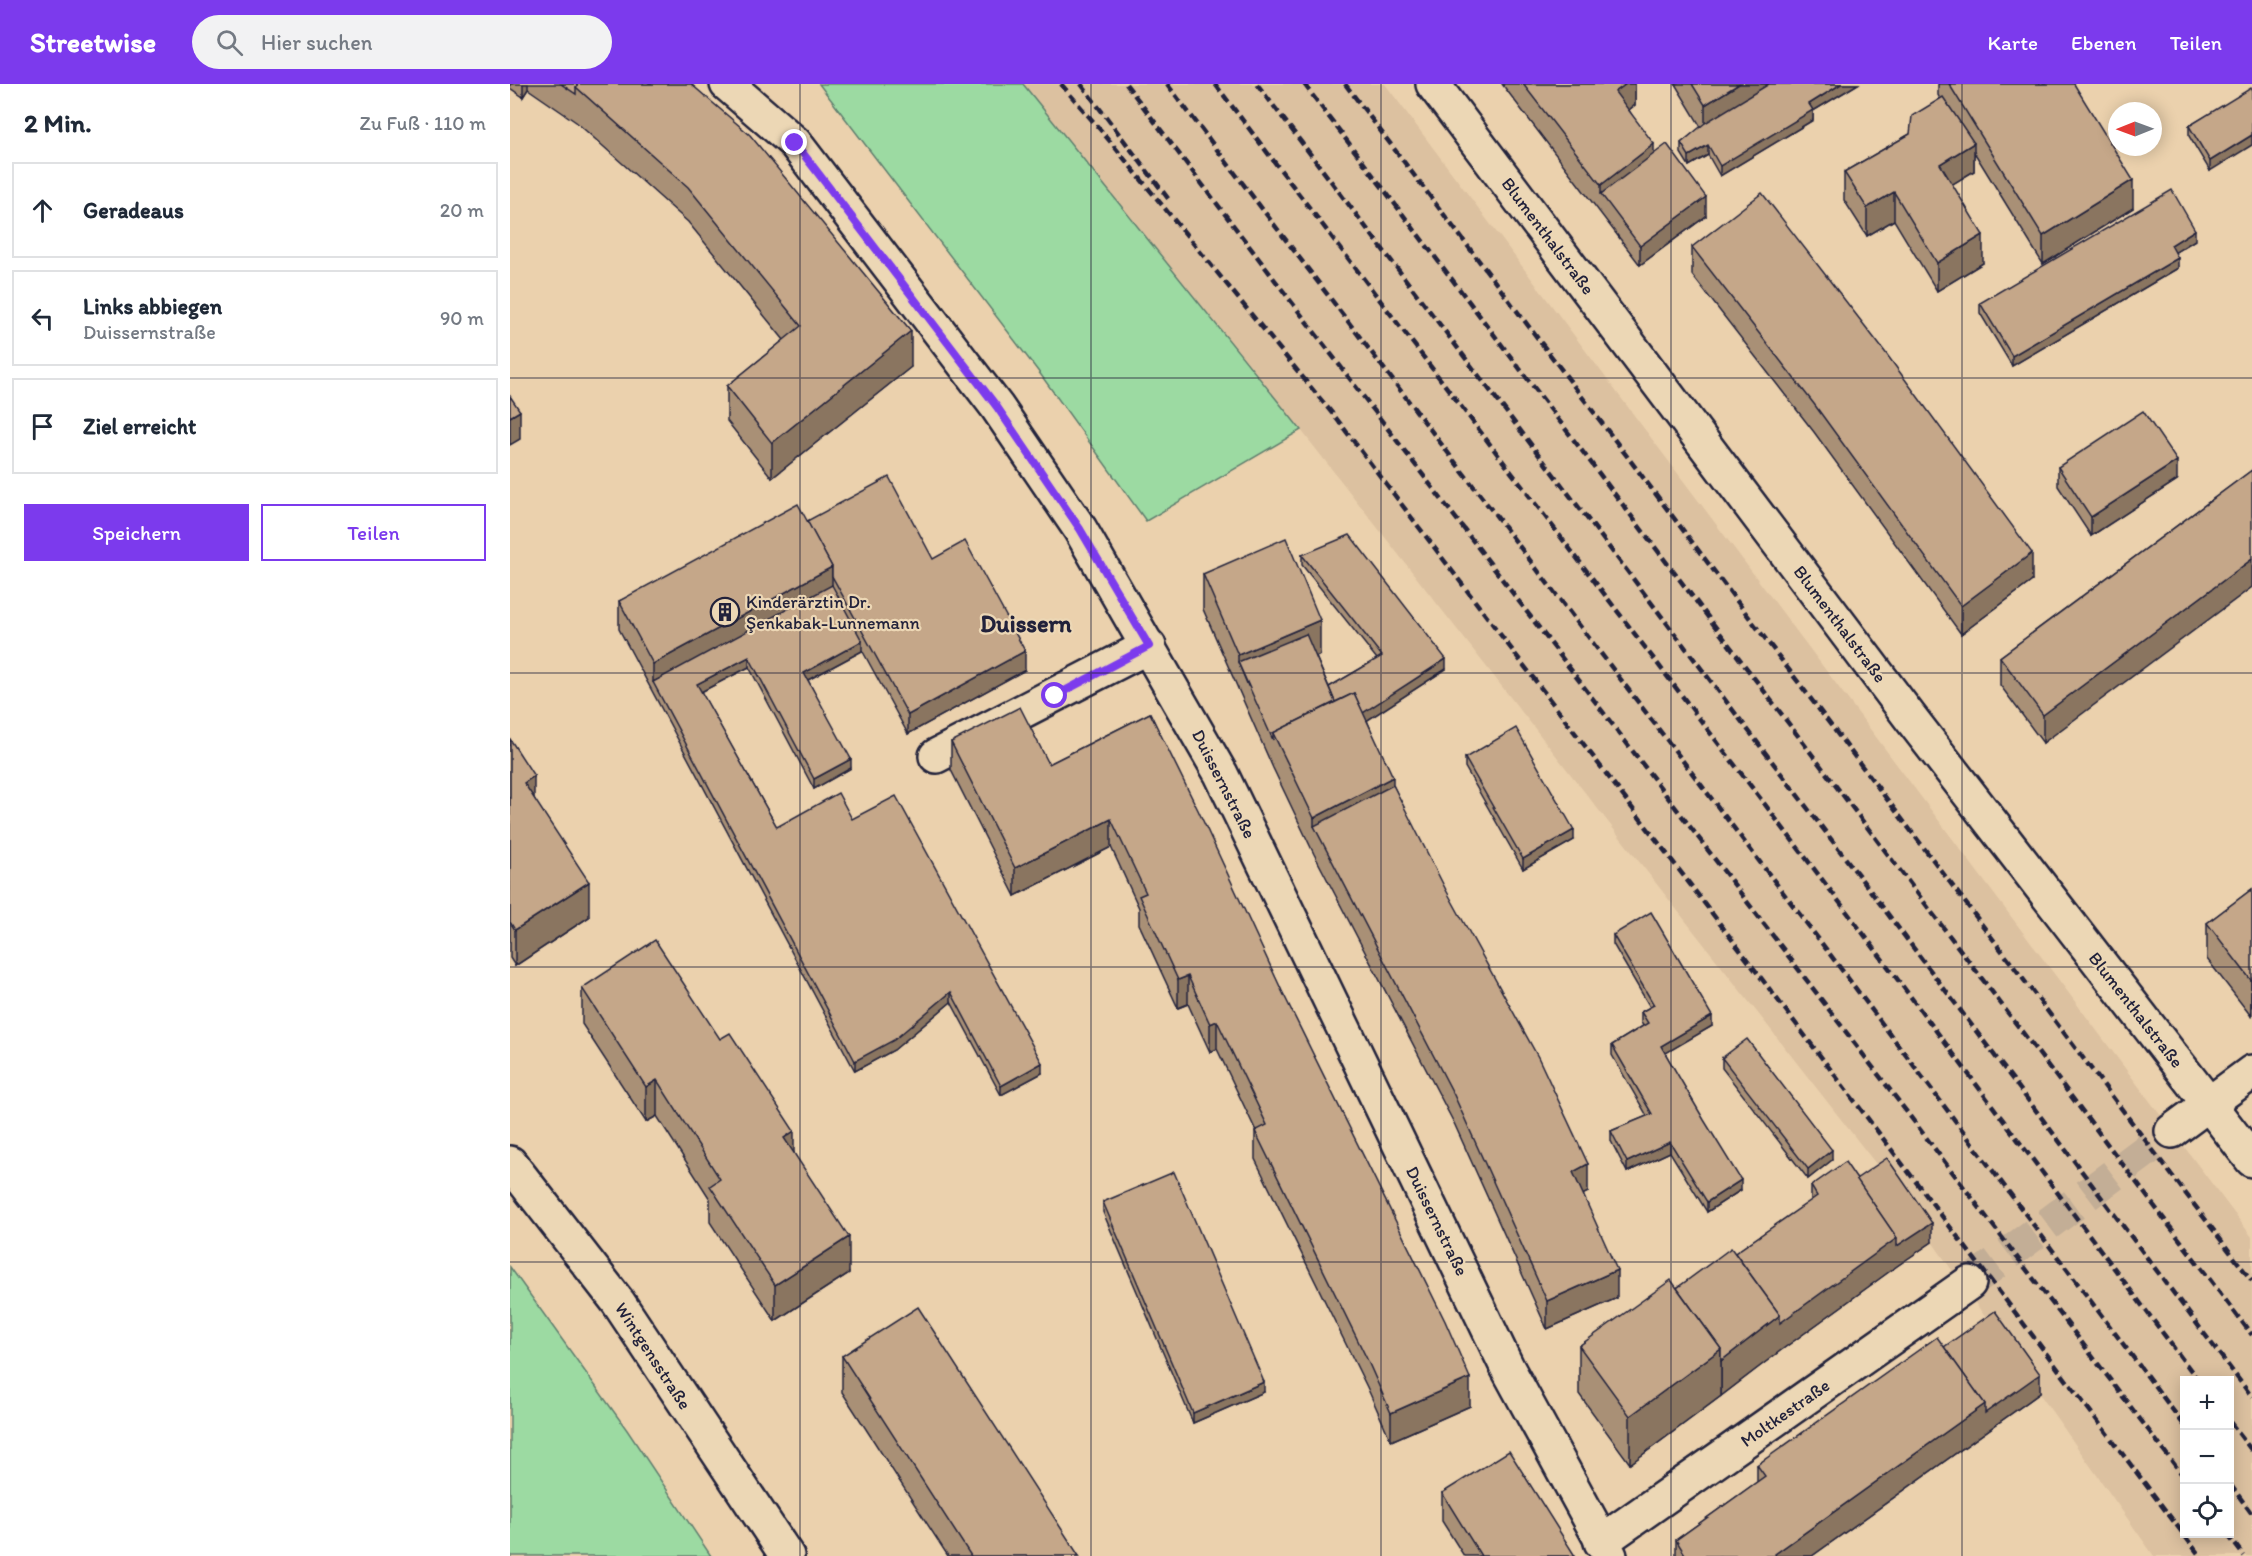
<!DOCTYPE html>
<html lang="de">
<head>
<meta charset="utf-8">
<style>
  body { margin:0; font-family:Itim,sans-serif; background:#f2f2f3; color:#1f2937 }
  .controls { position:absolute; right:18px; bottom:18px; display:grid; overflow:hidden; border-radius:0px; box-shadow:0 3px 15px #0003 }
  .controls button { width:54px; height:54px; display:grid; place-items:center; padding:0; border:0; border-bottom:2px solid #e0e1e3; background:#fff; color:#1f2937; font:30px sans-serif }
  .compass { position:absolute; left:1598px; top:18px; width:54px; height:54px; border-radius:50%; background:#fff; box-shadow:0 3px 15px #0003; rotate:269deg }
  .stop { position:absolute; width:18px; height:18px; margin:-14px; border:4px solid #7c3aed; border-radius:50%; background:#fff }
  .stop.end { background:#7c3aed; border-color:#fff; box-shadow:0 2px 6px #0008 }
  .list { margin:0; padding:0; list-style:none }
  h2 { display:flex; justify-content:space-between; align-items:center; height:78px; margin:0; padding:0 24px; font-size:26px }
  h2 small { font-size:20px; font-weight:400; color:#747a83 }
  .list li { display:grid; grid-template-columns:39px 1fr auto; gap:18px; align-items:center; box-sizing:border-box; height:96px; margin:0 12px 12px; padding:0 12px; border:2px solid #e0e1e3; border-radius:0px }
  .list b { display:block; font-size:22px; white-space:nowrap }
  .list p { margin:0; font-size:20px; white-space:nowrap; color:#747a83 }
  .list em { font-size:20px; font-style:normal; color:#747a83 }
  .actions { display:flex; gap:12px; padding:18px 24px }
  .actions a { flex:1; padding:14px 0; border:2px solid #7c3aed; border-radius:0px; text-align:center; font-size:21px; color:#7c3aed }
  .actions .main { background:#7c3aed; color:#fff }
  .icon { flex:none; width:33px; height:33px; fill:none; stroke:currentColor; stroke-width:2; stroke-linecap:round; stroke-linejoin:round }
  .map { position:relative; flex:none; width:1742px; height:1472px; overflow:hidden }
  header { display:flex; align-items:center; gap:36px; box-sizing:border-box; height:84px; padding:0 30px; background:#7c3aed; color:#fff }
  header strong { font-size:28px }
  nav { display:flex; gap:33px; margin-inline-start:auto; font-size:21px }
  .search { width:420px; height:54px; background:#f2f2f3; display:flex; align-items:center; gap:15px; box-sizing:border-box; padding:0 21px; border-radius:33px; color:#747a83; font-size:22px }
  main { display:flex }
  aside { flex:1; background:#fff }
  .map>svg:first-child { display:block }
  .built { fill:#dcc1a0; fill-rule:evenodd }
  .green { fill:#9cdaa2; stroke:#5f7e6e; stroke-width:1.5 }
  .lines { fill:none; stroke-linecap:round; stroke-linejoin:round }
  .minor-tunnel { stroke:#c3ae96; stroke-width:33; stroke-dasharray:33 16; stroke-linecap:butt }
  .minor-casing { stroke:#22223b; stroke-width:38 }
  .major-casing { stroke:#22223b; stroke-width:38 }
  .minor { stroke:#ecd7b5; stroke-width:33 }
  .major { stroke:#ecd7b5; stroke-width:33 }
  .rail { stroke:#22223b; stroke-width:4.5; stroke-dasharray:9 4.5; stroke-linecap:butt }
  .wall { fill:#a99076; stroke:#22223b; stroke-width:1.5 }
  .shaded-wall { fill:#8a7560; stroke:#22223b; stroke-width:1.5 }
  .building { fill:#c5a789; stroke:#22223b; stroke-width:1.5 }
  .route { stroke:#7c3aed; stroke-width:8 }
  .grid { fill:none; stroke:#22223b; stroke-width:1.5; stroke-opacity:0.55 }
  .labels { text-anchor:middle; stroke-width:4.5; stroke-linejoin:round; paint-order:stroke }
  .street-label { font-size:18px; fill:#22223b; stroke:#ecd7b5 }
  .poi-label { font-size:18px; fill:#22223b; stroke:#ecd7b5; text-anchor:start }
  .district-label { font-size:24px; font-weight:bold; fill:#22223b; stroke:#ecd7b5 }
</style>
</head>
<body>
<header>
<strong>Streetwise</strong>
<div class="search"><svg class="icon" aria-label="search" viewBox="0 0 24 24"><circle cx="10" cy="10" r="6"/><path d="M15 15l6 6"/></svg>Hier suchen</div>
<nav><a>Karte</a><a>Ebenen</a><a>Teilen</a></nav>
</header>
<main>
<aside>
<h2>2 Min.<small>Zu Fuß · 110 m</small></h2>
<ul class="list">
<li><svg class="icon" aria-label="ahead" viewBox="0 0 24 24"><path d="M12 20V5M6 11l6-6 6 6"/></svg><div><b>Geradeaus</b></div><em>20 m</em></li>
<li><svg class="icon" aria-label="left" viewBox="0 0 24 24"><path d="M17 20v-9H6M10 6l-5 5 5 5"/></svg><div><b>Links abbiegen</b><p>Duissernstraße</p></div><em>90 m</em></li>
<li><svg class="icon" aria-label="arrive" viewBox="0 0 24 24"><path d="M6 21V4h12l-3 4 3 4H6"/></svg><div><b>Ziel erreicht</b></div></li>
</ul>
<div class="actions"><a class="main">Speichern</a><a>Teilen</a></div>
</aside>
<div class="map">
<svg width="1742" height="1472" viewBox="0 0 1742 1472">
  <rect width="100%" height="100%" fill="#ebd1ad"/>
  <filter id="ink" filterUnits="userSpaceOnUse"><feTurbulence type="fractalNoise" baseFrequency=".0167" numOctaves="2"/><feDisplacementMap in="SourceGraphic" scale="12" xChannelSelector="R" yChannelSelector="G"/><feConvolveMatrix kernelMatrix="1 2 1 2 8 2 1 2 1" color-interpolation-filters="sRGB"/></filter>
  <g filter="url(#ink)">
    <path class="built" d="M513,0H875L1742,1153V1472H1644L1377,1094L791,346ZM1674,1296H1720V1450H1674Z"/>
    <g class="green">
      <path d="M309,0H513L791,346L636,437L531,291Z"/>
      <path d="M0,1183L117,1346L201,1472H0Z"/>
    </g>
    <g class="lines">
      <path class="minor-tunnel" d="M1459,1199L1662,1047"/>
      <g class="minor-casing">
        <g id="minor">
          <path d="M217,0L285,59L487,323L570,445L711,690L997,1283L1100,1472"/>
          <path d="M923,0L1399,632L1742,1076"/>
          <path d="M426,672L639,562"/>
          <path d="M1662,1047L1742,988"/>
          <path d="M1091,1458L1459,1199"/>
        </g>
      </g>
      <g class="major-casing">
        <path id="major" d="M0,1079L108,1218L277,1472"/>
      </g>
      <use href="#minor" class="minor"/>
      <use href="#major" class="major"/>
      <g class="rail">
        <path d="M551,0L594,50L826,334L1690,1472"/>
        <path d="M571,0L660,117"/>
        <path d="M616,0L1674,1393"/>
        <path d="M657,0L1307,853L1674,1341"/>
        <path d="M705,0L1337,828L1688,1296"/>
        <path d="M747,0L1365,813L1742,1313"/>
        <path d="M794,0L1742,1251"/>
        <path d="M835,0L1742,1197"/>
        <path d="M1720,1338L1742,1367"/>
        <path d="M1720,1400L1742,1430"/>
        <path d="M1717,1450L1734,1472"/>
      </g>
    </g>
    <g class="wall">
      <path d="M0,0H181L401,283L262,394L217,337V302L274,256L178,138L66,38L18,5L13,13L0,4Z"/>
      <path d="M992,0H1125V21L1119,26L1144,70L1196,132L1130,181Z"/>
      <path d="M1165,0H1348L1303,27V36L1210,92L1198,71L1179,82L1171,69V59L1191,43Z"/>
      <path d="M1428,0H1564L1623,124L1533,180L1464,68V87L1442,100L1473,179L1427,207L1384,136L1357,152L1334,116V88L1400,50L1430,15L1428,11Z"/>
      <path d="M1742,6L1700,87L1679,52V42Z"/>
      <path d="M1685,156L1665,168L1668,184L1502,282L1470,229V219Z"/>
      <path d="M1182,163L1522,497L1451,550L1304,348L1182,191Z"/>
      <path d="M1548,383L1667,396L1581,452L1548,402Z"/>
      <path d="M1742,386L1533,659L1490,601V573Z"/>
      <path d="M297,437L423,475L515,586L398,650L352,566V567L298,596L341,684L304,705L239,583L191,608L267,743L342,735L532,989L491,1011L441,918L384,966L345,987L109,545V517Z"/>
      <path d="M792,471L936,585L857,636L883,701L1078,1108L1073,1110L1107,1214L1037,1245L944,1039L804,770L763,684L693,525V490L810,571L806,573L819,603L867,575L792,481Z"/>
      <path d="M640,629L960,1322L881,1357L857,1303L745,1075V1047H746L707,965L700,968L678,920L668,924L629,840V824L601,763L505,812L441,686V658L539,680Z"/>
      <path d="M0,655L24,714L79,833L5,882L0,874Z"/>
      <path d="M955,674L1064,756L1013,785L955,683Z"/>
      <path d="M1742,805L1741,932L1697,875V839Z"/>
      <path d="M1103,851L1202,942L1155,969L1231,1106L1197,1128L1160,1068L1117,1088L1101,1057V1047L1137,1032L1102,971V961L1133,942L1131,938V928L1140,923L1103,860Z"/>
      <path d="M72,904L284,1069L339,1189L265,1237L200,1138V1115L147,1032L136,1038L72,940Z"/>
      <path d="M1212,974L1322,1076L1298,1095L1212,984Z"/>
      <path d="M1346,1095L1422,1158L1387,1182L1270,1267L1211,1312L1120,1380L1069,1310V1262L1225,1169L1301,1117V1102Z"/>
      <path d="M593,1118L754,1308L683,1339L593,1128Z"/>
      <path d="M1434,1263L1530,1309L1302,1472H1166V1456L1247,1398V1381Z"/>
      <path d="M332,1272L569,1472H438L332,1308Z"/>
      <path d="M932,1409L1065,1472H954L932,1437Z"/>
    </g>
    <g class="shaded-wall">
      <path d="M13,0H18V5L13,13Z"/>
      <path d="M1116,0H1125V21L1105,36V8Z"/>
      <path d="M1229,0H1274L1195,49V21Z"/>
      <path d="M1331,0H1348L1303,27V36L1210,92V82L1299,20Z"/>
      <path d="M1742,51V61L1700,87V77Z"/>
      <path d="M1464,59V87L1430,108V80Z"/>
      <path d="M1144,60V88L1091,110V101Z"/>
      <path d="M1198,61V71L1179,82V72Z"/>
      <path d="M1623,96V124L1533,180V152Z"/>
      <path d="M1384,108V136L1357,152V124Z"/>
      <path d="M1196,113V132L1130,181V162Z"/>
      <path d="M1685,146V156L1661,171V161Z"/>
      <path d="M1473,151V179L1427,207V179Z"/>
      <path d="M1668,174V184L1502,282V272Z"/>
      <path d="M401,247V283L262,394V359Z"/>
      <path d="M10,327V355L0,361V333Z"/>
      <path d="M1667,377V396L1581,452V433Z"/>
      <path d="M1522,469V497L1451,550V522Z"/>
      <path d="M1742,475V503L1533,659V631Z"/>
      <path d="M322,483V511L143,598V580Z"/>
      <path d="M810,536V571L738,602L728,578V571Z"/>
      <path d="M352,557V567L294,598V589Z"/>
      <path d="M515,567V586L398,650V631Z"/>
      <path d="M239,573V583L187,610V600Z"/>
      <path d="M936,575V585L844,645L776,677Z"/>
      <path d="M341,675V684L304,705V695Z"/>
      <path d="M24,692V727L14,699Z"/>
      <path d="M883,693V729L804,742V734Z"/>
      <path d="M601,735V763L505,812V784Z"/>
      <path d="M1064,746V756L1013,785V775Z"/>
      <path d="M79,798V833L5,882V846Z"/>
      <path d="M678,892V920L668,924V896Z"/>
      <path d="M1742,895V931L1741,932V896Z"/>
      <path d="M441,908V918L384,966L345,987V977Z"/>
      <path d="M1202,932V942L1151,972V962Z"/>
      <path d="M707,937V965L700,968V940Z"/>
      <path d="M532,979V989L491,1011V1002Z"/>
      <path d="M147,996V1032L136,1038V1003Z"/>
      <path d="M284,1047V1083L274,1054Z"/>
      <path d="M1160,1058V1068L1117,1088V1078Z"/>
      <path d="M1322,1066V1076L1298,1095V1085Z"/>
      <path d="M1078,1080V1108L1063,1116V1088Z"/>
      <path d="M1231,1096V1106L1197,1128V1118Z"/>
      <path d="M1422,1139V1158L1387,1182L1270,1267L1211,1312V1277L1270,1231L1387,1154Z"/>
      <path d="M339,1153V1189L265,1237V1201Z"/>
      <path d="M1107,1186V1214L1037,1245V1217Z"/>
      <path d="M1211,1265V1312L1120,1380V1332Z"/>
      <path d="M1530,1290V1309L1302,1472H1265V1470L1475,1320Z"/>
      <path d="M960,1294V1322L881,1357V1329Z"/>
      <path d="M754,1298V1308L683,1339V1329Z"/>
    </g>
    <g class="building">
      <path d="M51,0H68L66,3V10Z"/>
      <path d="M68,0H181L240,51L401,247L262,359L217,302L291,242L178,103L66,3Z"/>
      <path d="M1013,0H1116L1105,8L1144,60L1091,101Z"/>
      <path d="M1182,0H1229L1195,21Z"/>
      <path d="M1259,0H1331L1299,20L1303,26L1210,82L1198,61L1179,72L1171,59L1195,39Z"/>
      <path d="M1439,0H1564L1623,96L1533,152Z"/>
      <path d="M1741,4L1742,6V51L1700,77L1679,42Z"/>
      <path d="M1433,13L1464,59L1430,80L1473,151L1427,179L1384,108L1357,124L1334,88L1400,50L1402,32Z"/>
      <path d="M1157,60L1196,113L1130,162L1091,110Z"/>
      <path d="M1662,106L1685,146L1661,161L1668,174L1502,272L1470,219Z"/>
      <path d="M1252,109L1375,268L1522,469L1451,522L1304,320L1182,163Z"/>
      <path d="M0,312L10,327L0,333Z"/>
      <path d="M1633,327L1667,377L1581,433L1548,383Z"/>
      <path d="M1742,386V475L1533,631L1490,573Z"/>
      <path d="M379,393L423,475L455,457L515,567L398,631L322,492V483L297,437Z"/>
      <path d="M288,420L322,483L143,580L109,517Z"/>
      <path d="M840,451L936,575L853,629L844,609L825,618L819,603L872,572L792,471Z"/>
      <path d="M776,454L810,536L728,571L693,490Z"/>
      <path d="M322,501L352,557L294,589L341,675L304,695L239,573L187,600L267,743L328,709L342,735L386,712L532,979L491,1002L441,908L384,956L345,977L143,598Z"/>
      <path d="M796,550L825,618L763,649V656L728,578Z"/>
      <path d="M844,609L883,693L804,734L763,649Z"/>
      <path d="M510,623L539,680L640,629L688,726L772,907L935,1237L960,1294L881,1329L857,1275L745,1047L757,1041L707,937L700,940L678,892L668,896L629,812L636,809L601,735L505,784L441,658Z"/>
      <path d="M1006,644L1064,746L1013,775L955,674Z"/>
      <path d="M0,655L24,692L14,699L79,798L5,846L0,838Z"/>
      <path d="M883,701L936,806L1028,973L1078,1080L1063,1088L1107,1186L1037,1217L944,1011L804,742Z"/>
      <path d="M1742,805V895L1741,896L1697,839Z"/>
      <path d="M1141,828L1202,932L1151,962L1194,1036L1231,1096L1197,1118L1160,1058L1117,1078L1101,1047L1142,1030L1102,961L1138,939L1131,928L1144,921L1103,851Z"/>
      <path d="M145,856L210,955L220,949L284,1047L274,1054L339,1153L265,1201L200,1102L210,1095L147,996L136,1003L72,904Z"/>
      <path d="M1237,955L1322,1066L1298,1085L1212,974Z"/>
      <path d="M1377,1074L1422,1139L1387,1162V1154L1346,1095Z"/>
      <path d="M1335,1078L1387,1154L1270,1239V1231L1225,1169L1307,1112L1301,1102Z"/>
      <path d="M664,1088L754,1298L683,1329L593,1118Z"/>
      <path d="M1221,1164L1270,1231L1211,1277V1265L1167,1204Z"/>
      <path d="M1161,1196L1211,1265L1120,1332L1069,1262Z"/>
      <path d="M408,1223L569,1472H461L332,1272Z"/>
      <path d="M1485,1227L1530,1290L1475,1329V1320L1434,1263Z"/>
      <path d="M1427,1253L1475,1320L1265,1470L1266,1472H1176L1166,1456L1255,1392L1247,1381Z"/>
      <path d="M999,1367L1065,1472H971L932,1409Z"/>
    </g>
  </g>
  <g class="lines" filter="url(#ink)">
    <path class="route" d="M285,59L487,323L570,445L639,562L545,612"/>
  </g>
  <path class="grid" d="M290,0V1472M581,0V1472M871,0V1472M1161,0V1472M1452,0V1472M0,294H1742M0,589H1742M0,883H1742M0,1178H1742"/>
  <defs>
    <g id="building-ring" transform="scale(1.5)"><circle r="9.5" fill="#ecd7b5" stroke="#22223b" stroke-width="1.5"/><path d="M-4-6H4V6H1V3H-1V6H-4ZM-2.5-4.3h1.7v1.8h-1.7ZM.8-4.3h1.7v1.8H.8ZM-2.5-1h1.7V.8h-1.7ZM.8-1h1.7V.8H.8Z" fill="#22223b"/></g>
  </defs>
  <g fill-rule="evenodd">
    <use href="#building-ring" x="215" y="528"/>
  </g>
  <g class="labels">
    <g class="street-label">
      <text transform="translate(1038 152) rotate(53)" y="6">Blumenthalstraße</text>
      <text transform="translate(1330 540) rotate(53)" y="6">Blumenthalstraße</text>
      <text transform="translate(714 700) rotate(63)" y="6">Duissernstraße</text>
      <text transform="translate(1626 926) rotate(52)" y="6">Blumenthalstraße</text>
      <text transform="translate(927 1137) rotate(64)" y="6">Duissernstraße</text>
      <text transform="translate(143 1272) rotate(57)" y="6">Wintgensstraße</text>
      <text transform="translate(1275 1329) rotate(-35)" y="6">Moltkestraße</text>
    </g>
    <g class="poi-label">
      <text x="236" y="524">Kinderärztin Dr.<tspan x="236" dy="21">Şenkabak-Lunnemann</tspan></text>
    </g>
    <g class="district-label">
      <text x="516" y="548">Duissern</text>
    </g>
  </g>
</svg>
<div class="controls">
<button>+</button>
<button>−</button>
<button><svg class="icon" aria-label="locate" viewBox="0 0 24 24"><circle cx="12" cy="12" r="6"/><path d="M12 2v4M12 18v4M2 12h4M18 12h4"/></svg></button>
</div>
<svg class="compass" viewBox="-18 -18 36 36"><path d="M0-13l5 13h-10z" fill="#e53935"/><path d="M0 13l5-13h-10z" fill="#747a83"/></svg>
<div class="stop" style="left:545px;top:612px"></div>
<div class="stop end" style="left:285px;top:59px"></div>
</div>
</main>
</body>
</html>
